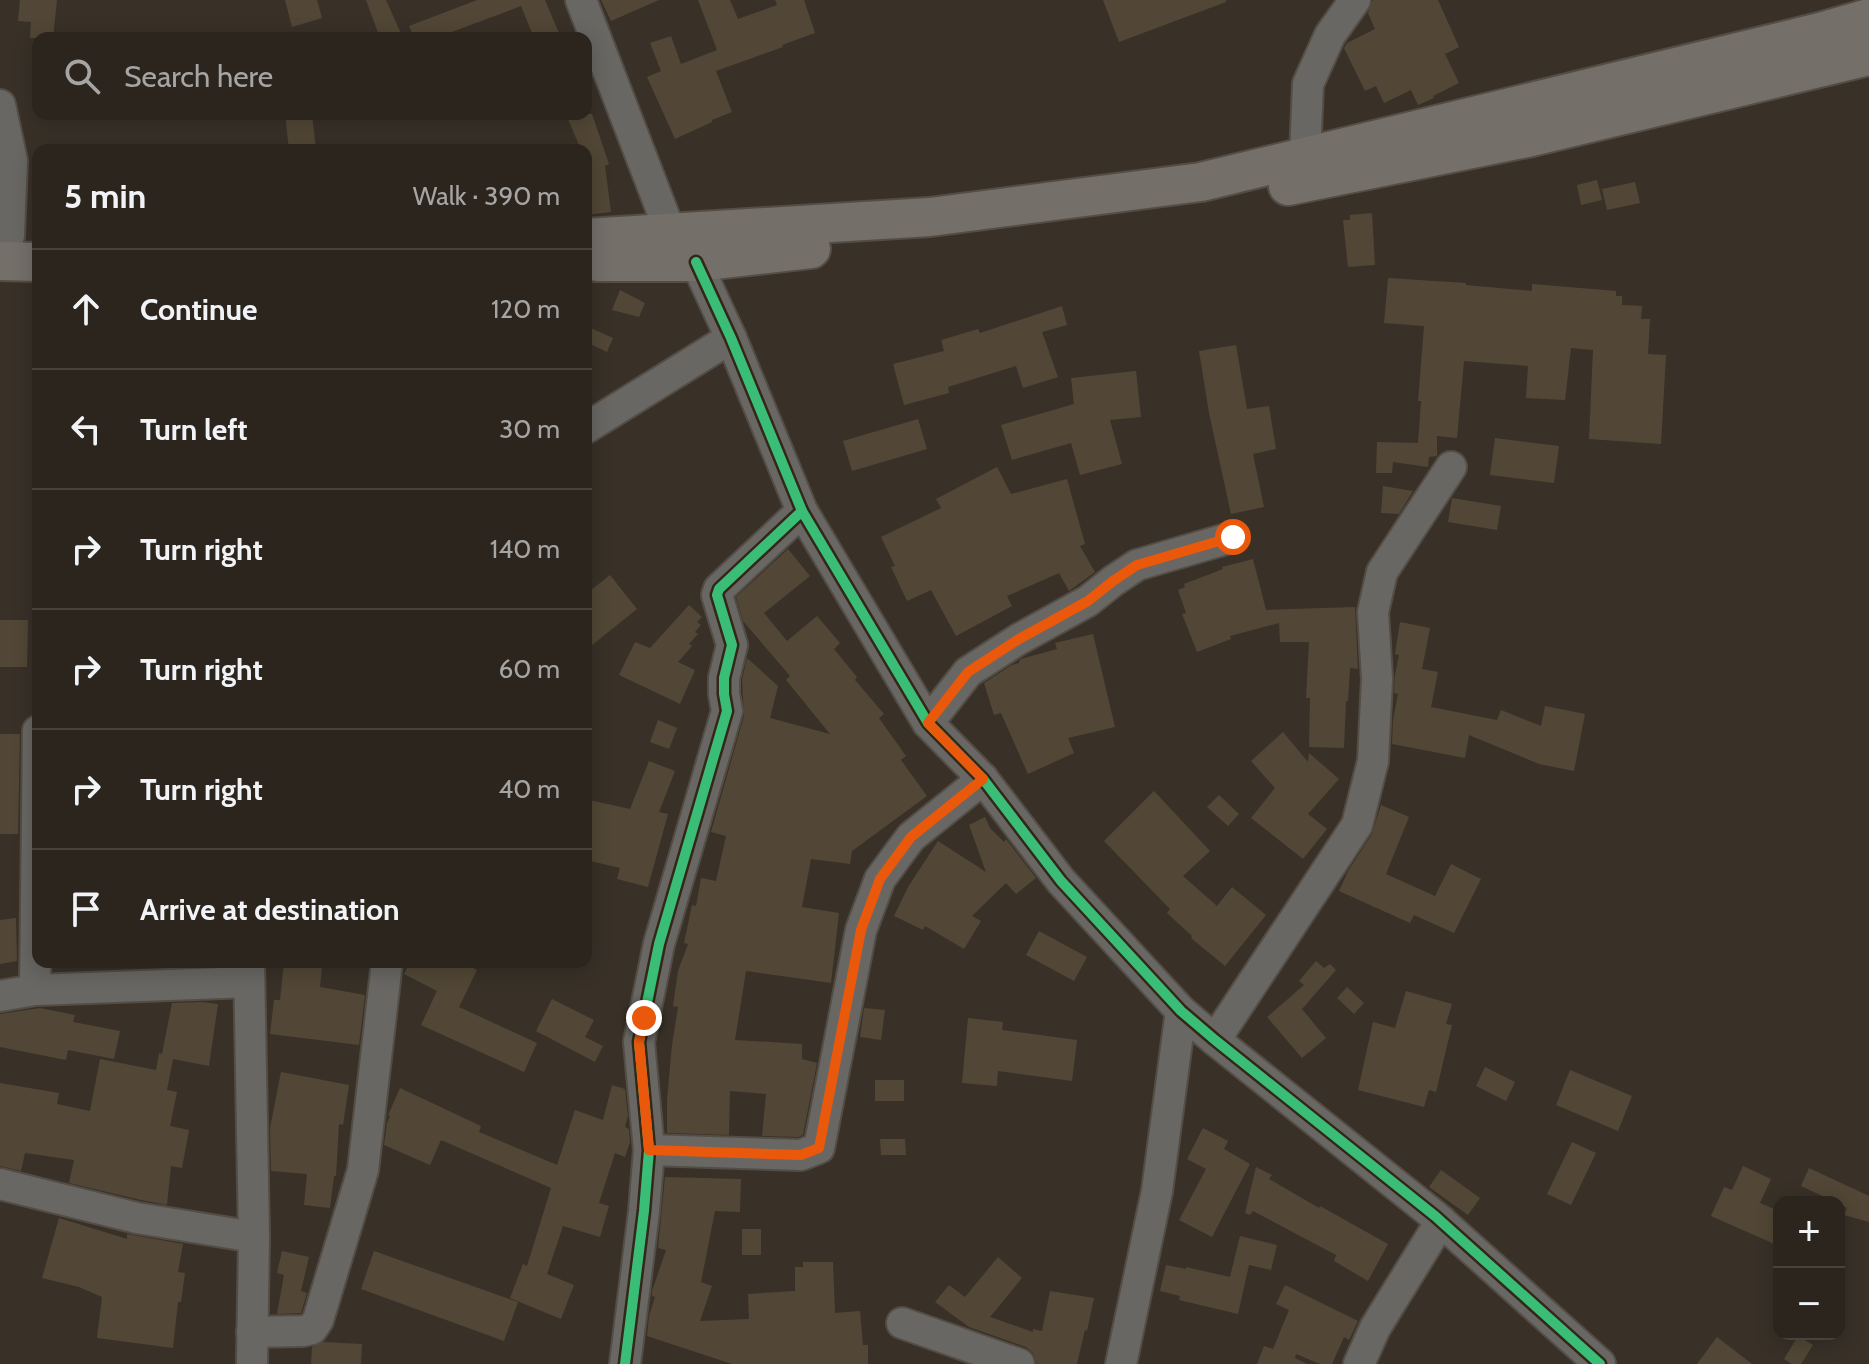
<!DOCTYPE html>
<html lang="en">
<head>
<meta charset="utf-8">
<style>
  body { margin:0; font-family:Cabin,sans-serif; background:#332d27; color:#f1f3f6 }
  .controls { position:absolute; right:24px; bottom:24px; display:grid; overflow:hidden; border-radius:16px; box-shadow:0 4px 20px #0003 }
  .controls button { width:72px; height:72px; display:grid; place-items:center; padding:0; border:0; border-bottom:2px solid #47423c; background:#2b251e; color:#f1f3f6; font:40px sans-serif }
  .stop { position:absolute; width:24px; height:24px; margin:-18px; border:6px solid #ea580c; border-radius:50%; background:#fff }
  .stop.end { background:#ea580c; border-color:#fff; box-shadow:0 2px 8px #0008 }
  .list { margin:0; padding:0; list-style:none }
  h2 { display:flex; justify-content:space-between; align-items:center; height:104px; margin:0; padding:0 32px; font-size:34px }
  h2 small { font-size:26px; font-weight:400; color:#a6a5a4 }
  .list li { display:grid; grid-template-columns:52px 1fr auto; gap:24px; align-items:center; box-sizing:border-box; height:120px; padding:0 32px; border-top:2px solid #47423c }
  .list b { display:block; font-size:30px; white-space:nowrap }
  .list em { font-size:26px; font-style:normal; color:#a6a5a4 }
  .icon { flex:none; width:44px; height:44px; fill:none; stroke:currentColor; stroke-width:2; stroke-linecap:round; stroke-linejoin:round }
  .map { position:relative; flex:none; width:1869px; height:1364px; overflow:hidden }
  .search { position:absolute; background:#2b251e; box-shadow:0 4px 20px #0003; left:32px; top:32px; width:560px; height:88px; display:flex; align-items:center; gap:20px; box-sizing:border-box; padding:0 28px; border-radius:16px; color:#a6a5a4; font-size:30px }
  .panel { position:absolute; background:#2b251e; box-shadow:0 4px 20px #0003; left:32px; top:144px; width:560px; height:824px; border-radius:16px }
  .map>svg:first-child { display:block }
  .building { fill:#524736 }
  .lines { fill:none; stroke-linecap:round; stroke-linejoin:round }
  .minor-casing { stroke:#534d45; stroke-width:34 }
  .major-casing { stroke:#534d45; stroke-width:42 }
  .minor { stroke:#696763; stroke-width:30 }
  .major { stroke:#746f69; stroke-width:38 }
  .cycleway-casing { stroke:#342718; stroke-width:15 }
  .cycleway { stroke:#3abd76; stroke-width:10 }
  .route { stroke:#ea580c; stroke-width:10 }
</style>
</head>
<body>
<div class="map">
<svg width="1869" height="1364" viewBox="0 0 1869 1364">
  <rect width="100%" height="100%" fill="#393128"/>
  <g class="building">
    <path d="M20,0H57L53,38H30L31,22L18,21Z"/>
    <path d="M285,0H317L322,18L292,27Z"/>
    <path d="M366,0H386L403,38H380Z"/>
    <path d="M477,0H545L561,38H534L521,6L436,38H414L409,26Z"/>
    <path d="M601,0H659L611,21Z"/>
    <path d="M698,0H730L738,19L777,5L775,0H804L815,33L782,45L783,47L716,71L732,112L712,120V122L675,139L647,77L661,71L650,43L671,36L681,64L717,50Z"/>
    <path d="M1103,0H1226V2L1119,42Z"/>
    <path d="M1373,0H1438L1459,47L1445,54L1459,83L1433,96L1434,98L1418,105L1411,90L1384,103L1376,86L1365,91L1344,48L1347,43L1375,29L1368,13Z"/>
    <path d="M285,114H312L316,150H289Z"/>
    <path d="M566,114H592L609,164L605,166L611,212L586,215V150H581Z"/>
    <path d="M1597,180L1602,200L1581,205L1577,185Z"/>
    <path d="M1635,182L1640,203L1607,210L1602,189Z"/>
    <path d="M1372,213L1375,265L1348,267L1343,220H1350V215Z"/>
    <path d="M1388,278L1466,283V285L1532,291V284L1616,291V296H1622V305L1642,306L1641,319H1650L1648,354L1666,355L1661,444L1589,439L1593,350L1571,348L1565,400L1526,398L1528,366L1464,361L1457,438L1437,436V456L1429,457L1428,467L1393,462L1392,473H1376L1377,442L1418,443L1421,401H1418L1424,326L1384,323Z"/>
    <path d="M620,290L645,303L639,317L612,310Z"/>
    <path d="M1062,306L1067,325L1042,332L1058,377L1023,388L1016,366L948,387L949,393L904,405L893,364L944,351L941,340L978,329L980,333Z"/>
    <path d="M586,326L613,338L607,352L586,342Z"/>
    <path d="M1236,345L1247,409L1269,406L1276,449L1253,454L1264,507L1231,514L1209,413L1199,351Z"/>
    <path d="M1136,371L1141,417L1110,420L1122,464L1080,475L1071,443L1012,460L1001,425L1074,404L1071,378Z"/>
    <path d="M918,419L927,449L852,471L843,441Z"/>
    <path d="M1495,438L1559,446L1554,483L1490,475Z"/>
    <path d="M997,467L1011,494L1067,479L1085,544L1080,546L1095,572L1069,591L1059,573L1007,596L1012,606L956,636L931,590L907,601L891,567L895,566L881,537L941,508L936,499Z"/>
    <path d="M1383,486L1413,491L1399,514L1381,513Z"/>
    <path d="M1452,498L1501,506L1497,530L1448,522Z"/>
    <path d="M788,549L810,576L764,613L787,641L817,616L840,643L834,649L857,677L855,680L884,714L879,718L906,756L901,760L927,796L852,851L850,864L811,859L802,907L839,913L831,983L746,971L735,1040L802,1044V1059L817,1063L803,1135L798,1137L762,1136L766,1094L730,1091L729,1135L667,1133V1099L672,1045L678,1007L673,1006L678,971L688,944L684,943L692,905L696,906L701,878L716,881L726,836L711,832L744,716L742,680L747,658L778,686L770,718L830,734L786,680L790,676L743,621L736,597Z"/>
    <path d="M1253,559L1266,610L1355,607L1358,669L1350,668L1348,701H1346L1344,748L1309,747L1310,698H1306L1309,642H1280L1279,623L1230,636L1231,639L1197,652L1182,614L1186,613L1178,590L1185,587L1184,584L1223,569L1222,567Z"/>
    <path d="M610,575L637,609L586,650V594Z"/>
    <path d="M689,605L702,617L697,622L701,625L695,632L698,634L689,644L692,646L678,662L695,670L680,704L619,675L635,642L650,648Z"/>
    <path d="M0,620H28L27,667H0Z"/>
    <path d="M1400,622L1430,628L1422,669L1438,672L1431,707L1497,720L1501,710L1541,726L1545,706L1585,714L1574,771L1539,764L1469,735L1465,758L1392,744L1393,720L1398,694L1394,693L1395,675L1399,655L1395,654Z"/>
    <path d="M1093,634L1115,727L1068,738L1074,753L1028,774L1001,713L994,715L984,683L1012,665L1019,663V661L1021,659L1057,649L1055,643Z"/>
    <path d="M658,720L677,728L669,749L650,742Z"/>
    <path d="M1283,732L1308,762L1309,753L1339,779L1308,814L1327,829L1303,859L1251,818L1275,788L1251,761Z"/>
    <path d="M0,734H20L18,834H0Z"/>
    <path d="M649,761L675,771L659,812L668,814L648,887L617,879L620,868L586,860V814L589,800L630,809Z"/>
    <path d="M1154,791L1210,851L1183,876L1217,906L1232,887L1266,915L1225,966L1191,938L1192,936L1167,913L1170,909L1104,841Z"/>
    <path d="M1219,795L1239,814L1228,826L1207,807Z"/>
    <path d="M1381,805L1409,817L1386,874L1435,896L1451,864L1481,879L1454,933L1414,915L1410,923L1339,891L1348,871L1372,834Z"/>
    <path d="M985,817L990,828L1004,842L1006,839L1036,878L1016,894L1006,883L972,916L981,921L964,949L925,926L923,930L894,916L908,887L938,841L986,872L969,825Z"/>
    <path d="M16,918L17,961L0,964V920Z"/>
    <path d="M1039,931L1087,957L1074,981L1026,955Z"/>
    <path d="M1316,961L1324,968L1330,964L1336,970L1302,1009L1326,1038L1302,1058L1267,1017L1304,985L1299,981Z"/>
    <path d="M410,962H462L477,970L459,1007L537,1043L524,1072L421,1025L437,991L404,974Z"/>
    <path d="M284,963L322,967L320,987L365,995L359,1045L270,1034L274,1000H280Z"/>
    <path d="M1347,987L1364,1003L1354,1014L1337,998Z"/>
    <path d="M1406,991L1452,1004L1446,1024L1452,1025L1436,1092L1429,1090L1424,1107L1358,1090L1373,1022L1395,1028Z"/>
    <path d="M552,999L594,1020L585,1037L603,1046L595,1062L536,1031Z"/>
    <path d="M202,1002L218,1004L209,1066L173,1059L167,1090L177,1092L170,1126L189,1130L182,1168L171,1166L167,1205L141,1200L69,1183L74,1160L25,1153L21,1171L0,1166V1083L59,1093L57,1104L90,1111L100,1059L156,1070L159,1053L162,1054L172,1003Z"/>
    <path d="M40,1008L75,1015L73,1022L120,1031L114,1059L68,1050L66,1060L0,1047V1014Z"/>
    <path d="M864,1008L885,1010L881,1040L860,1037Z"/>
    <path d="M968,1018L1003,1022L1002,1030L1077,1040L1072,1081L998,1071L997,1086L962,1083Z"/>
    <path d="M1485,1067L1515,1082L1506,1101L1476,1086Z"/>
    <path d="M1570,1070L1632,1096L1618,1131L1556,1105Z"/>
    <path d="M281,1072L349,1085L343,1125L339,1124L336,1176H334L330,1208L304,1205L307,1174L271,1171L270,1128Z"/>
    <rect x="875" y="1080" width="29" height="21"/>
    <path d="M612,1085L625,1089L628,1116L625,1127L629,1129L630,1142L625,1157L615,1153L599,1203L609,1206L600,1237L563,1226L547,1274L574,1285L561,1319L510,1298L523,1264L527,1266L551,1188L441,1140L430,1165L384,1145L387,1123L390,1116L388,1115L400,1088L481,1126L479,1132L557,1165L575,1110L603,1120Z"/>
    <path d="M1203,1128L1228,1141L1224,1149L1250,1164L1212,1237L1179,1220L1206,1169L1187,1159Z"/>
    <path d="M880,1139H905L906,1155H881Z"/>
    <path d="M1572,1142L1596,1153L1571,1205L1547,1194Z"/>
    <path d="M1743,1166L1771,1179L1760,1203L1779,1211V1246L1711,1216L1724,1187L1732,1190Z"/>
    <path d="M1256,1167L1272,1175L1269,1179L1319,1208L1320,1206L1388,1244L1368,1281L1334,1261L1336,1255L1253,1211L1250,1215L1245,1213Z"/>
    <path d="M1809,1168L1869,1196V1222L1844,1215L1847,1208L1839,1204V1202H1835L1801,1186Z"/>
    <path d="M1441,1170L1480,1198L1468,1215L1429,1187Z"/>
    <path d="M665,1177L741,1179L740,1212L715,1211L701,1282L712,1286L700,1321L749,1319L748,1294L795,1291V1267H803V1262H833L835,1313L860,1311L863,1345H868V1364H732L647,1336L649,1316L655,1297L652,1296V1291L666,1250L658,1248Z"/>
    <path d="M59,1218L127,1239V1234L183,1244L178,1272L185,1273L181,1302H178L173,1348L97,1338L102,1297L79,1287L42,1278Z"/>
    <rect x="742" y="1229" width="19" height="26"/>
    <path d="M1240,1236L1277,1245L1271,1270L1249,1265L1238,1314L1179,1300L1180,1296L1160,1291L1166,1265L1186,1269V1267L1230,1277Z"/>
    <path d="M282,1251L309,1257L301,1291L307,1293L301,1313L277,1314L284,1275L277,1273Z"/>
    <path d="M374,1251L518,1302L504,1341L361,1289Z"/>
    <path d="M998,1257L1022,1278L990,1317L1033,1332V1329L1042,1331L1050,1291L1094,1298L1087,1331L1085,1330L1077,1364H1037L1033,1353L1026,1347L969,1327L935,1302L949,1285L965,1297Z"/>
    <path d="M1285,1285L1358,1321L1349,1340L1344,1337L1332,1364H1320L1296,1354L1295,1358L1307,1364H1257L1264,1346L1273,1349L1289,1310L1276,1304Z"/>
    <path d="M1798,1336L1813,1345L1801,1364H1792L1784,1359Z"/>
    <path d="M1717,1337L1752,1364H1697Z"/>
    <path d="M322,1342L362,1344L361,1364H311L312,1347Z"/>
  </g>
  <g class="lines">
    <g class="minor-casing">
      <g id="minor">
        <path d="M581,0L671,234"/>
        <path d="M0,105L12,161L9,236"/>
        <path d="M1305,156L1308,84L1330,35L1355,0"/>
        <path d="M696,262L731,338L802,511L928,723L983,779L1061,881L1181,1011L1215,1040L1435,1216L1600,1364"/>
        <path d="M586,428L731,338"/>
        <path d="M928,723L968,672L1019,639L1088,601L1113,581L1137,565L1233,537"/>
        <path d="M249,962L254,1237L252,1364"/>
        <path d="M35,990L38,731"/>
        <path d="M0,996L35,990L249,982"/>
        <path d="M1215,1040L1357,825L1373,761L1377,679L1373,612L1382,572L1451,467"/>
        <path d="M649,1150L801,1155L819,1148L861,930L880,879L911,837L983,779"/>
        <path d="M0,1184L137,1218L254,1237"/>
        <path d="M902,1323L1019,1364"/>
        <path d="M252,1332L303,1331L312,1329L318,1320L363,1170L387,962"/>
        <path d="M625,1364L644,1211L649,1150L639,1042L659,944L727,711L724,694V678L732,645L717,595L719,589L802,511"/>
        <path d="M1121,1364L1157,1191L1181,1011"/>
        <path d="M1359,1364L1375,1328L1441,1221"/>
      </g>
    </g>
    <g class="major-casing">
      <g id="major">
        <path d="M1288,186L1527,138L1869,56"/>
        <path d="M586,238L930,217L1201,182L1820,32L1869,18"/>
        <path d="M0,261L38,262"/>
        <path d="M597,262H696L811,249"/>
      </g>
    </g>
    <use href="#minor" class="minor"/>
    <use href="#major" class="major"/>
    <g class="cycleway-casing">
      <g id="cycleway">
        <path d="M696,262L731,338L802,511L928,723L983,779L1061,881L1181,1011L1215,1040L1435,1216L1600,1364"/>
        <path d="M625,1364L644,1211L649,1150L639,1042L659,944L727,711L724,694V678L732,645L717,595L719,589L802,511"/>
      </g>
    </g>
    <use href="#cycleway" class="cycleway"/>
  </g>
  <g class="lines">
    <path class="route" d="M644,1018L639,1042L649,1150L801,1155L819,1148L861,930L880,879L911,837L983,779L928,723L968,672L1019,639L1088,601L1113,581L1137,565L1233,537"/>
  </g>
</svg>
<div class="controls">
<button>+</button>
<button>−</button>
</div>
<div class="stop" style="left:1233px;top:537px"></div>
<div class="stop end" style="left:644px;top:1018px"></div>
<div class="search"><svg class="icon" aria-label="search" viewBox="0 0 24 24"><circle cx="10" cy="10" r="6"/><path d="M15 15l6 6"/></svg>Search here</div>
<section class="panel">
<h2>5 min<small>Walk · 390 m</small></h2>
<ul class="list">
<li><svg class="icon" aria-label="ahead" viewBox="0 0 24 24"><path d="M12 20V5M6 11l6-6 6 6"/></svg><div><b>Continue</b></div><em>120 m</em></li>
<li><svg class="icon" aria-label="left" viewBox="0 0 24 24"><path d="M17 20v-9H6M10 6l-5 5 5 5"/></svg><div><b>Turn left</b></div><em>30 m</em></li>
<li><svg class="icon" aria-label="right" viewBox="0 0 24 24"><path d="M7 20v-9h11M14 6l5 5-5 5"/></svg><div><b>Turn right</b></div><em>140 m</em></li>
<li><svg class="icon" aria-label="right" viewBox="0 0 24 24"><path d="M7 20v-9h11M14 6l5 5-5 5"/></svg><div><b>Turn right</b></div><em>60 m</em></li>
<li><svg class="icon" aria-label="right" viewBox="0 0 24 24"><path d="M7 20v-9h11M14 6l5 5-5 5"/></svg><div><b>Turn right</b></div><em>40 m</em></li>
<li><svg class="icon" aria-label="arrive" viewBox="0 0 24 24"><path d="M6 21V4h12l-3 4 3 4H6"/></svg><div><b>Arrive at destination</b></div></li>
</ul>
</section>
</div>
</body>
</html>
